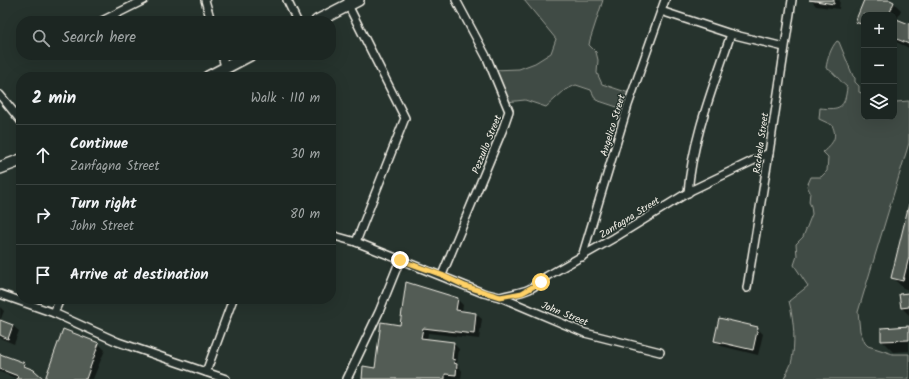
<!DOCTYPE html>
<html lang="en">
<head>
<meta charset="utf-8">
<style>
  body { margin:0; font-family:Kalam,sans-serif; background:#252e2a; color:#f1f3f6 }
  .controls { position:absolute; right:12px; top:12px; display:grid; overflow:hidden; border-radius:8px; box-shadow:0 4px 16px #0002 }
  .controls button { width:36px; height:36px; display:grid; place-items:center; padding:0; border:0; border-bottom:1px solid #3a4340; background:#1c2622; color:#f1f3f6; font:20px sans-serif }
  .stop { position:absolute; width:12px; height:12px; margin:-9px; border:3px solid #ffd166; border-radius:50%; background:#fff }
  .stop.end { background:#ffd166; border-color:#fff; box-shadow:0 1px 4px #0008 }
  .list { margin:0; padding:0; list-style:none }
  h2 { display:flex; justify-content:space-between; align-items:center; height:52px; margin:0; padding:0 16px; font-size:17px }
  h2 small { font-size:13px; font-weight:400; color:#a0a5a5 }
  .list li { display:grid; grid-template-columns:26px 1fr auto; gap:12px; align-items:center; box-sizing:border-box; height:60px; padding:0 16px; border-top:1px solid #3a4340 }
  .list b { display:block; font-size:15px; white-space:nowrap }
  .list p { margin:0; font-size:13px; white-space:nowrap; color:#a0a5a5 }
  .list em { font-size:13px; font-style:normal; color:#a0a5a5 }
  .icon { flex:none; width:22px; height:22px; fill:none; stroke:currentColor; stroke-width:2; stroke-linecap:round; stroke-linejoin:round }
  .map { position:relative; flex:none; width:909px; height:379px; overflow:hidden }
  .search { position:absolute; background:#1c2622; box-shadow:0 4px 16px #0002; left:16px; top:16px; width:320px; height:44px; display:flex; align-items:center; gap:10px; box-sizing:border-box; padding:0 14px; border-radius:16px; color:#a0a5a5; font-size:15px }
  .panel { position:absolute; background:#1c2622; box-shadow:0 4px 16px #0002; left:16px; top:72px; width:320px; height:232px; border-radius:16px }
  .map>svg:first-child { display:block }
  .green { fill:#414b45; stroke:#9a9e96 }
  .shadow { fill:#0007 }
  .building { fill:#525c55; stroke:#f4f1e8 }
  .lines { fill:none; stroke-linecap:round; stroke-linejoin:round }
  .minor-casing { stroke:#f4f1e8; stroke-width:10 }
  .primary-casing { stroke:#f4f1e8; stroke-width:14 }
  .minor { stroke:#26332d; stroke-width:7 }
  .primary { stroke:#26332d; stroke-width:11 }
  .route { stroke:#ffd166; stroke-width:5 }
  .labels { text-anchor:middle; stroke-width:3; stroke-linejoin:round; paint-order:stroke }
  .street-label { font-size:10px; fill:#f4f1e8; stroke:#26332d }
</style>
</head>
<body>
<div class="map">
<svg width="909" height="379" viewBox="0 0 909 379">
  <rect width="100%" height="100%" fill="#26332d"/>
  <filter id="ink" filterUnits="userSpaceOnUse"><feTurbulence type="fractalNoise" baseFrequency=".025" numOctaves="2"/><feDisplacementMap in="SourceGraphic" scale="8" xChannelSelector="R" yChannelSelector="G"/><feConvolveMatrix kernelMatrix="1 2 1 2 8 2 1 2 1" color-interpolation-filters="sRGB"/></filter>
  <g filter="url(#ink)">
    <g class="green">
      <path d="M524,0H603L590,40L589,45L596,52L598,60L597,73L602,84L632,94L626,110L596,100L591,90L576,85L565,90L546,107L525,100L506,102L493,70L519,69L535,63L551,53L556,39Z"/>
      <path d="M837,41L839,42L853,76L855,78V82L859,86V92L864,94V117H894V101L896,102L909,101V143L858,312L860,331L865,343L868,346L893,354H909V379H784C786,374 789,369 791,364C796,345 794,320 789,301L808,286L794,265L797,256L796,244L803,237L812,214L811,206L809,202L810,192L807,186L811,177H821L827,171L828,157L823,152C833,143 838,138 832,125L819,119L820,108C840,110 845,108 847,87C839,81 836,73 826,68C827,60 831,47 837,41Z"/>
    </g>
    <g class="shadow">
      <path d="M811,0H840L839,9L816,6Z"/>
      <path d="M865,0H887L894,3L901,10L897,20L909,25V48L894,41V15H864V29L856,21Z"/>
      <path d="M909,208V290L903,288L892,277Z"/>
      <path d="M909,294V315L902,308Z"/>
      <path d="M457,299L463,305L462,312L476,314L482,319L479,339L428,333L427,340L453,343L459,349L457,364L462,371L461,379H363L376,369L401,326Z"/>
      <path d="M0,307L4,311L0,321L13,326L19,331L14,344L0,338Z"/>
      <path d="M909,327V351L893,352L882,341V329Z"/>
      <path d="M757,328L763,334L758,355L721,346L715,340Z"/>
      <path d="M64,331L99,344L105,350L93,379H46Z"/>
      <path d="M0,355L24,364L42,379H18L0,372Z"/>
    </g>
    <g class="building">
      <path d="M809,0H834V4Z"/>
      <path d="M864,0H890L894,2L889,15H864V25L855,22Z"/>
      <path d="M894,18L909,24V44L894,38Z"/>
      <path d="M909,204V257L903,281L891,278Z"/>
      <path d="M406,282L458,298L456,310L476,313L474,334L423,328L421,338L454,342L452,359L455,360L454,363L457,364L456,375L445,374V379H362L363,366L375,368L381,322L400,325Z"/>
      <path d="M909,293V307L901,308L899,294Z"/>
      <path d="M719,318L758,327L753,350L714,341Z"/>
      <path d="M0,320L13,325L8,339L0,335Z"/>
      <path d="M909,326V340L881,341V328Z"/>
      <path d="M63,329L99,343L86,379H45Z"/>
      <path d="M0,354L25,363L24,366L34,370L44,379H17L18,376L0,369Z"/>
    </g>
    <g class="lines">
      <g class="minor-casing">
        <g id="minor">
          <path d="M205,0L211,21"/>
          <path d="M287,0L297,21"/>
          <path d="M348,1V5L405,118L356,242"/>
          <path d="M661,11L731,34L784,47"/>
          <path d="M102,21L144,0"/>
          <path d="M222,55L225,67"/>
          <path d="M0,95L21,121"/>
          <path d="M688,193C692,139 714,85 731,34"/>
          <path d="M331,235L356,242L483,293L500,297L585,333L660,352"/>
          <path d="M582,257L628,105L665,0"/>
          <path d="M442,275L502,131L509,111L487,58L456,0"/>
          <path d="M747,288L769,153L792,0"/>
          <path d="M0,294L54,313L118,342L226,379"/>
          <path d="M500,297C523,291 529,293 547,276L614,238L692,190L769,153"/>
          <path d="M54,313L60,299"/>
          <path d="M206,372L233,299"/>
          <path d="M347,379L379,312L400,260"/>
        </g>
      </g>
      <g class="primary-casing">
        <g id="primary">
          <path d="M317,21L358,0"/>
          <path d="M208,77L250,55"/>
          <path d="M0,168L21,160"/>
        </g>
      </g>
      <use href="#minor" class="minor"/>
      <use href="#primary" class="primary"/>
    </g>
  </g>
  <g class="lines" filter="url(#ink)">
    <path class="route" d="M400,260L442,275L465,286L500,297L522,293L541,282"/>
  </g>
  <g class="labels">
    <g class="street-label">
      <text transform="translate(612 125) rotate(-73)" y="4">Angelico Street</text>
      <text transform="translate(760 143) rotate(-82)" y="4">Rachela Street</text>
      <text transform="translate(486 144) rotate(-68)" y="4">Pezzullo Street</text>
      <text transform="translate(629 217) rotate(-32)" y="4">Zanfagna Street</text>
      <text transform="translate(565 313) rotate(22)" y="4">John Street</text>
    </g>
  </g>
</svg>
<div class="controls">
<button>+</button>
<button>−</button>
<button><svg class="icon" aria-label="layers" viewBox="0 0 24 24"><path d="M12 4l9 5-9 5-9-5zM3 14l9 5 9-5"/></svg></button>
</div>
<div class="stop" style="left:541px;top:282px"></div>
<div class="stop end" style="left:400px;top:260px"></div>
<div class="search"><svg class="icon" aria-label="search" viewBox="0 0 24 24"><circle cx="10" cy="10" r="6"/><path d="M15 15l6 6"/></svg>Search here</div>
<section class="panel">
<h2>2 min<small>Walk · 110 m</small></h2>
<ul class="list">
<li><svg class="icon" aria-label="ahead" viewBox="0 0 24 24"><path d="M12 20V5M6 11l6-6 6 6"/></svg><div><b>Continue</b><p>Zanfagna Street</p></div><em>30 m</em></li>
<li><svg class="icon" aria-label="right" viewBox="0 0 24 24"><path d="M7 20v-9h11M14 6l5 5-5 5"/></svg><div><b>Turn right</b><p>John Street</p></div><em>80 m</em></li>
<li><svg class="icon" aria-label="arrive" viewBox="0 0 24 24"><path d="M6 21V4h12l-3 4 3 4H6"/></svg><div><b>Arrive at destination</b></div></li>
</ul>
</section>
</div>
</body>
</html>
